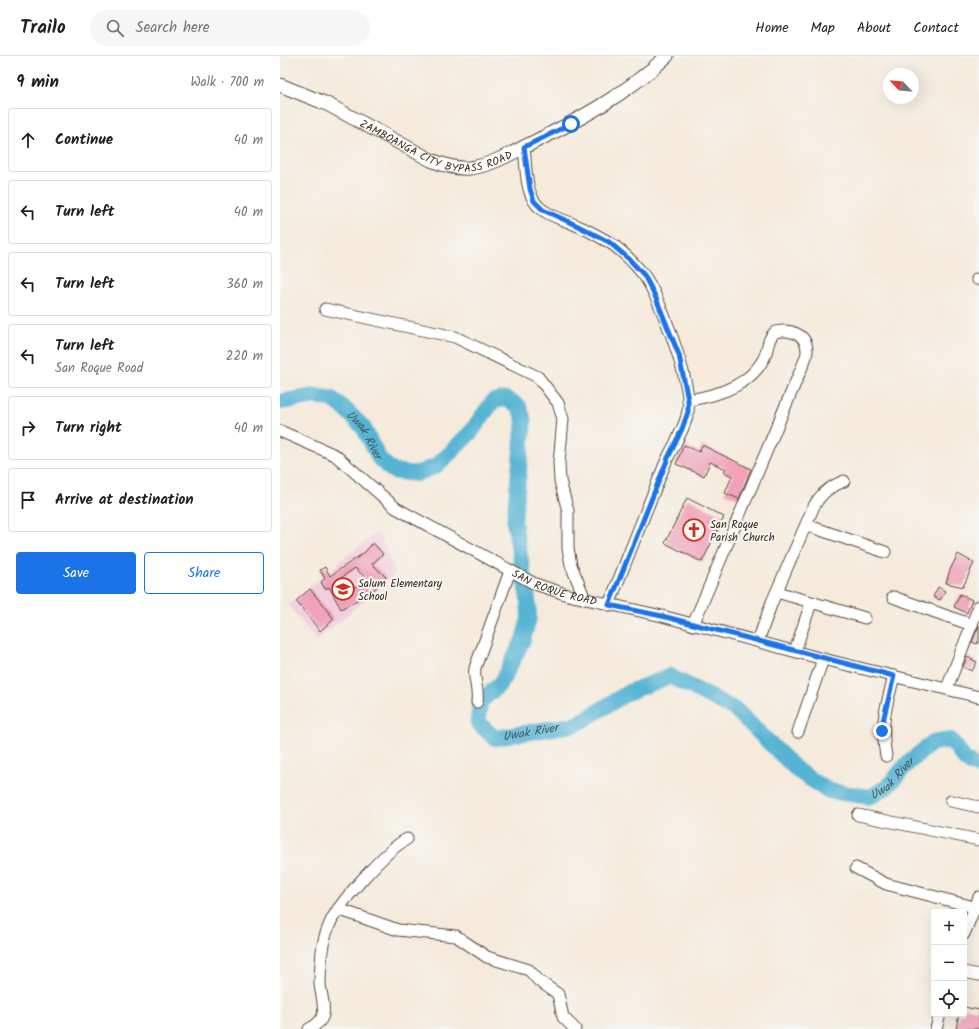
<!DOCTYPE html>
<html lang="en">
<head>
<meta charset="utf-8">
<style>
  body { margin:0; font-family:Kalam,sans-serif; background:#f6f6f6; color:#222 }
  .controls { position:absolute; right:12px; bottom:12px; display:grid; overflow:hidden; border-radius:4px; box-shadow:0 4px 16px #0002 }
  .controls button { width:36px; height:36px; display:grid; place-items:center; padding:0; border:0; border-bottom:1px solid #e0e0e0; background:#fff; color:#222; font:20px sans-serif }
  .compass { position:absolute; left:603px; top:12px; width:36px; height:36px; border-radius:50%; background:#fff; box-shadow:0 4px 16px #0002; rotate:296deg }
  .stop { position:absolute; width:12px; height:12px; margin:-9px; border:3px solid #1a73e8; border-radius:50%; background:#fff }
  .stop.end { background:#1a73e8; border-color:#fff; box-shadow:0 1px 4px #0008 }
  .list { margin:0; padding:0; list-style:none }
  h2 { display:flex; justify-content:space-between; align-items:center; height:52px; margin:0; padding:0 16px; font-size:17px }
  h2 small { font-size:13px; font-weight:400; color:#767676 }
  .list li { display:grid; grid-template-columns:26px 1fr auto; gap:12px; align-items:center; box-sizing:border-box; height:64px; margin:0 8px 8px; padding:0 8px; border:1px solid #e0e0e0; border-radius:4px }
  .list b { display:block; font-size:15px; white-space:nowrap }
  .list p { margin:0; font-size:13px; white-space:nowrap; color:#767676 }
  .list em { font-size:13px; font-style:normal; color:#767676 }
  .actions { display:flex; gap:8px; padding:12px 16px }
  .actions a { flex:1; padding:9px 0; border:1px solid #1a73e8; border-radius:4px; text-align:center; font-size:14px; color:#1a73e8 }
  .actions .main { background:#1a73e8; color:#fff }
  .icon { flex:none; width:22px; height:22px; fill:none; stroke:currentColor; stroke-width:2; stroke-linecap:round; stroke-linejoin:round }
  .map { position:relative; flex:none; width:699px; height:973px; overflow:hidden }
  header { display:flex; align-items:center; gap:24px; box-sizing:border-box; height:56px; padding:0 20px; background:#fff; border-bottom:1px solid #e0e0e0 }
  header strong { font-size:19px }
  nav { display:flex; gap:22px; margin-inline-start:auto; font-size:14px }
  .search { width:280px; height:36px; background:#f6f6f6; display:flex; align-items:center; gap:10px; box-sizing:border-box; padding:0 14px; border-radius:22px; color:#767676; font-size:15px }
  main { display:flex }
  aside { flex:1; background:#fff }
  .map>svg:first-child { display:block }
  .built { fill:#f2cfe0 }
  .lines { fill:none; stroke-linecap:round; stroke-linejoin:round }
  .river { stroke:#55b3d3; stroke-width:16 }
  .building { fill:#f0a2ba; fill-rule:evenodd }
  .minor-casing { stroke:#57473a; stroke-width:13 }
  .major-casing { stroke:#57473a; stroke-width:15 }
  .minor { stroke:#fff; stroke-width:11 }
  .major { stroke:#fff; stroke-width:13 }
  .route { stroke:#1a73e8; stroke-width:5 }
  .labels { text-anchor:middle; stroke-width:4; stroke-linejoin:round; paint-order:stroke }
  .street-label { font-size:11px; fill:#3b2a1e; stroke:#f6f6f2 }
  .poi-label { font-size:11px; fill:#3b2a1e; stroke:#f6f6f2; text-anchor:start }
  .water-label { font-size:12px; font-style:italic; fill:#445a5d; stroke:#f6f6f2 }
</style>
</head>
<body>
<header>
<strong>Trailo</strong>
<div class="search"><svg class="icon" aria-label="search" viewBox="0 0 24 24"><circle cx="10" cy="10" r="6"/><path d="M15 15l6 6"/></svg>Search here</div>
<nav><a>Home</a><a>Map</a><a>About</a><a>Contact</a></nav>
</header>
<main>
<aside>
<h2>9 min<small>Walk · 700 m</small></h2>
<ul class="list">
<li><svg class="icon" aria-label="ahead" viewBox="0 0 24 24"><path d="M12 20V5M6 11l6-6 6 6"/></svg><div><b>Continue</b></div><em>40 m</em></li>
<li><svg class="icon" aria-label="left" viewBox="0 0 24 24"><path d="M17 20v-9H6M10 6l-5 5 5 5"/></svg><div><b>Turn left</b></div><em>40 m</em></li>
<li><svg class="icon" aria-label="left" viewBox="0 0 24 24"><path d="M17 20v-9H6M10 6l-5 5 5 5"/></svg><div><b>Turn left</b></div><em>360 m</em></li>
<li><svg class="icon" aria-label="left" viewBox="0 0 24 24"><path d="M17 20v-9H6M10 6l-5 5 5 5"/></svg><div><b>Turn left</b><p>San Roque Road</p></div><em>220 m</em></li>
<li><svg class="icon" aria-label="right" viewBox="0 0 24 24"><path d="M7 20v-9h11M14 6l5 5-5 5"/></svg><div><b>Turn right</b></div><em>40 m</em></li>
<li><svg class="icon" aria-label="arrive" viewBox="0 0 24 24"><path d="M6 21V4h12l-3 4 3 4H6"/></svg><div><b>Arrive at destination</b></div></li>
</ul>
<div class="actions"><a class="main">Save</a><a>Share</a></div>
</aside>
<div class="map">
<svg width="699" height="973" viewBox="0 0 699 973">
  <rect width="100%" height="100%" fill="#f6f6f2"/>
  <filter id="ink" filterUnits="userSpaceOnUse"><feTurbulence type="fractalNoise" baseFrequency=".025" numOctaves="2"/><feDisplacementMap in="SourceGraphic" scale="8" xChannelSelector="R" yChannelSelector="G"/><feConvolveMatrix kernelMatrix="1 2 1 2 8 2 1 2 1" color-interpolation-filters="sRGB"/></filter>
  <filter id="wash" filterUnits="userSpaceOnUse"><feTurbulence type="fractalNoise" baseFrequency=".012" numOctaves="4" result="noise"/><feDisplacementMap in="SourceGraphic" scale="16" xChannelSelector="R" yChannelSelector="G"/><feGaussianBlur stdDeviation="0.9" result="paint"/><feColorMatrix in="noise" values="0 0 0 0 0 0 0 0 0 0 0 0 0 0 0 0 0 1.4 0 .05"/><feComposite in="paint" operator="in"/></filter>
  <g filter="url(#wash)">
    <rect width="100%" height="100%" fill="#f5eadb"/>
    <path class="built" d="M98,475L116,517L37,585L8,549Z"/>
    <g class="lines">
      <path class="river" id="s1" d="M0,346L35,340L52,343L63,351L83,371L100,404L113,415L136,418L156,410L171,396L191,376L213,345L226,343L239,350L244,364L234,466L248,543L249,562L243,584L221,627L200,646L198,667L215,682L297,668L349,636L390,620L456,654L518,715L549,735L590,741L607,731L628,707L652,687L671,684L686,705L699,711"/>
    </g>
    <g id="blocks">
      <g class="building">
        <path d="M404,389L419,396L422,389L471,413L459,443L445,437L452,420L444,416L446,413L430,406L424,420L396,408Z"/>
        <path d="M407,442L444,461L422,506L385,487Z"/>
        <path d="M93,487L103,498L92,508L106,521L93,535L61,553L49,531L45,533L41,526L45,523L40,514L45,511L50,520L84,497ZM75,512L88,524L61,538L54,527Z"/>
        <path d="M678,498L694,507L683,531L666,527L670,514Z"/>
        <path d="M658,531L665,535L660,544L653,541Z"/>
        <path d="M30,533L54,563L40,575L16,545Z"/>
        <path d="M680,538L692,544L687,557L674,551Z"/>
        <path d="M699,569V584L697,588L692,586Z"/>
        <path d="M687,601L697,606L692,615L683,611Z"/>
        <path d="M684,951L699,954V973H676L679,958H684Z"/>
      </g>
    </g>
  </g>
  <g filter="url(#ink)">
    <use href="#blocks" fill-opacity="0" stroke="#57473a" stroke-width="1"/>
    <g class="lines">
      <g class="minor-casing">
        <g id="minor">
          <path d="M244,91C246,107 245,130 254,145C263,159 283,163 298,170C308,174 318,180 327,185C341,193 353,206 363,218C380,241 412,327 408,355C405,374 392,391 385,408C366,455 347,502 329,549"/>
          <path d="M697,223H699"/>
          <path d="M45,253L175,281L258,321L278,347L283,363L279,407L280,425L288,455V492L291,509L305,543"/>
          <path d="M408,344C436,340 468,331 483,304C489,294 486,284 495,276C509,273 527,277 527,295C527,300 524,306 522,311L413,569"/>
          <path id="s2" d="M0,375L55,399L116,452L255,528L288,539L382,560L543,603L699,641"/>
          <path d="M526,469L605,496"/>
          <path d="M497,536L585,562"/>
          <path d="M613,541L692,569"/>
          <path d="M478,585L492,546L534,450C542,436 550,431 564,425"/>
          <path d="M515,595L531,547"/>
          <path d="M667,632L699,550"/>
          <path d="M197,646C199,632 193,623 195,612L230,515"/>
          <path d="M518,676L543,603"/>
          <path d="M606,700C600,666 606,652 614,620"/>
          <path d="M671,745L699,751"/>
          <path d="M578,759L699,784"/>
          <path d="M576,812L606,828L694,851"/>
          <path d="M58,853L118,874L176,880L207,901L249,914L259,925L278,938L283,961L295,973"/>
          <path d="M684,878L699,841"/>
          <path d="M684,916L699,919"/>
          <path d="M29,973C35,970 41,966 43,959C45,949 41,938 40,928C40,917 41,906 42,895C43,885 47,874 51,865C61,845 107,793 127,783"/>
          <path d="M656,973L660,958"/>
        </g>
      </g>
      <g class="major-casing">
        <g id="major">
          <path id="s3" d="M0,29L47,48L151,104C163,109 175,113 189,112C210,110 230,98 248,89C299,64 345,39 387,0"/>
        </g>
      </g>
      <use href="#minor" class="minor"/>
      <use href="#major" class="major"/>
    </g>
  </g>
  <g class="lines" filter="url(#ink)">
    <path class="route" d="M291,68L244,91L250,133L254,145L263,154L298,170L329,186L349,203L364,219L375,240L399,299L408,344V356L402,373L388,402L329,549L382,560L614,620L603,665L602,675"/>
  </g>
  <defs>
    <g id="church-ring" transform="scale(1.15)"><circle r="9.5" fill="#f6f6f2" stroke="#c8321e" stroke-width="1.5"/><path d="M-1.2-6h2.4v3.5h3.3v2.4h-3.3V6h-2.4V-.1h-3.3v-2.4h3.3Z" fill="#c8321e"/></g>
    <g id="school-ring" transform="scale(1.15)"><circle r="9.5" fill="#f6f6f2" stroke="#c8321e" stroke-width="1.5"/><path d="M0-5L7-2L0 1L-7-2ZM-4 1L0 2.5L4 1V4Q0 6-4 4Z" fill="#c8321e"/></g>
  </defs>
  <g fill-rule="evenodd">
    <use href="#church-ring" x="414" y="474"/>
    <use href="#school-ring" x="63" y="533"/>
  </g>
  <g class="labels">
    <g class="street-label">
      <text dy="4" stroke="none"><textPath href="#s3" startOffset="171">ZAMBOANGA CITY BYPASS ROAD</textPath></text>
      <text dy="4" stroke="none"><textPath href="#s2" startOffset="319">SAN ROQUE ROAD</textPath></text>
    </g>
    <g class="poi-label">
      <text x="430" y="472">San Roque<tspan x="430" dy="13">Parish Church</tspan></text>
      <text x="78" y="531">Salum Elementary<tspan x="78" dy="13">School</tspan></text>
    </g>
    <g class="water-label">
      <text dy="4" stroke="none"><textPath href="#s1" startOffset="102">Uwak River</textPath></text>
      <text dy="4" stroke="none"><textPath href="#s1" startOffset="702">Uwak River</textPath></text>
      <text dy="4" stroke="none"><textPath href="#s1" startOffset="1123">Uwak River</textPath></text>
    </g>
  </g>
</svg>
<div class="controls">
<button>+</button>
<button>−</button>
<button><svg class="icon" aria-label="locate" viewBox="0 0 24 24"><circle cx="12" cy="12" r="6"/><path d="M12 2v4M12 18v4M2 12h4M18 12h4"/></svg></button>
</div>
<svg class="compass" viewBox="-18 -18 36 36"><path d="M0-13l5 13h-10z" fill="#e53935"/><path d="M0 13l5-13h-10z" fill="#767676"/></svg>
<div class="stop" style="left:291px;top:68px"></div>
<div class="stop end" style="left:602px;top:675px"></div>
</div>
</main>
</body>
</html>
